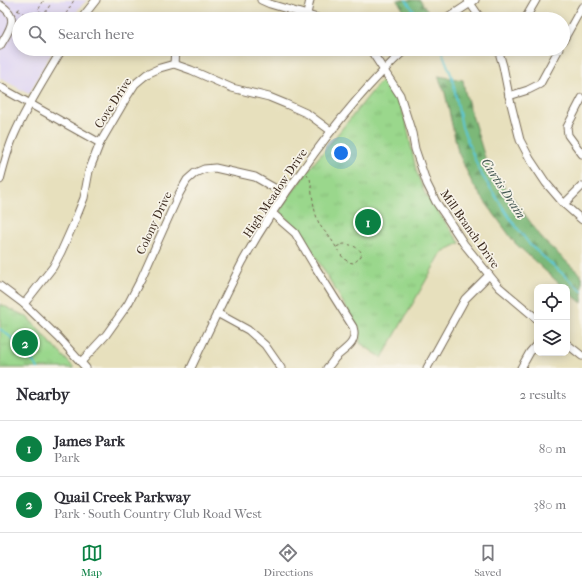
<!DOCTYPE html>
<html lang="en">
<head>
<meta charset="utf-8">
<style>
  body { margin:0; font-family:"IM FELL French Canon",serif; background:#f2f2f3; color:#2b2b33 }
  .controls { position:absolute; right:12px; bottom:12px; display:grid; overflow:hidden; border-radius:8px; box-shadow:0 2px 10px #0003 }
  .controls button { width:36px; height:36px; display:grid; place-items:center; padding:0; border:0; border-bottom:1px solid #e1e1e2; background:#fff; color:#2b2b33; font:20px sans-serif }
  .you { position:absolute; left:341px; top:153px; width:14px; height:14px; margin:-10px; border:3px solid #fff; border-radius:50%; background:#1a73e8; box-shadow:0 0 0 6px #1a73e833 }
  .badge { display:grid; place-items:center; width:26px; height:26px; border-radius:50%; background:#0b8043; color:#fff; font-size:13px; font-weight:700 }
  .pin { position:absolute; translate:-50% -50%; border:2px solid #fff; box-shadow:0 1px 4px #0006 }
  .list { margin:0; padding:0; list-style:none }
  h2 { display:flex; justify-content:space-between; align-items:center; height:52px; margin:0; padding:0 16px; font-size:17px }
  h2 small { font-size:13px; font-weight:400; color:#7c7c81 }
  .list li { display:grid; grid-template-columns:26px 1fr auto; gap:12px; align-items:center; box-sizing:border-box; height:56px; padding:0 16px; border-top:1px solid #e1e1e2 }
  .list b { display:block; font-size:15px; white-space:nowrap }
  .list p { margin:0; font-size:13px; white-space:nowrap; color:#7c7c81 }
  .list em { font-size:13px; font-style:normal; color:#7c7c81 }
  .icon { flex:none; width:22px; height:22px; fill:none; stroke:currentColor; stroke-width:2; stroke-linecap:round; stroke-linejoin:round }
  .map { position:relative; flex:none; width:582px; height:368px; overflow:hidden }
  .search { position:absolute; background:#fff; box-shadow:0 2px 10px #0003; left:12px; right:12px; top:12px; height:44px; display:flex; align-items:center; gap:10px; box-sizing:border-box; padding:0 14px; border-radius:22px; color:#7c7c81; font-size:15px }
  .sheet { height:164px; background:#fff }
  nav { display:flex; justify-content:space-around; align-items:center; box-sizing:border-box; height:56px; border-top:1px solid #e1e1e2; background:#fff; font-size:11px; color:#7c7c81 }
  nav a { display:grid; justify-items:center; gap:2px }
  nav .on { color:#0b8043 }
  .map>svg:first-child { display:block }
  .built { fill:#dfd5f5 }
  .forest { fill:url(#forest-firs); stroke:#5b714b }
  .park { fill:url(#park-tufts); stroke:#6a8055 }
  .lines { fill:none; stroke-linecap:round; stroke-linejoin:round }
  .stream { stroke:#5bc7d3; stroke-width:2 }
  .minor-casing { stroke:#776a56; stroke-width:9 }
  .path { stroke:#776a56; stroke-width:1; stroke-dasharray:3 3; stroke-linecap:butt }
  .minor { stroke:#fff; stroke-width:7 }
  .labels { text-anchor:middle; stroke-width:3.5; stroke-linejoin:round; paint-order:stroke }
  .street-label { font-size:12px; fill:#3b2a1e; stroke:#f7f3e8 }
  .water-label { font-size:13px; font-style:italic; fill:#455954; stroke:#f7f3e8 }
</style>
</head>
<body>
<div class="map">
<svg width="582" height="368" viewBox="0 0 582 368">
  <defs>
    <pattern id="forest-firs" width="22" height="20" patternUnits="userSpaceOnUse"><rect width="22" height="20" fill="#7bb878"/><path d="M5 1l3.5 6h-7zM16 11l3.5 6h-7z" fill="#669662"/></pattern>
    <pattern id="park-tufts" width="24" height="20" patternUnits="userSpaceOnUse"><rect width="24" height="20" fill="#9ad78c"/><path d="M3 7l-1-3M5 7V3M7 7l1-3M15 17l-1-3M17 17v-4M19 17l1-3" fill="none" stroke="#86b978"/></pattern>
  </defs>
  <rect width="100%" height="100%" fill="#f7f3e8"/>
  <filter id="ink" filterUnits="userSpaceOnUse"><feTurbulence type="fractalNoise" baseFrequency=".025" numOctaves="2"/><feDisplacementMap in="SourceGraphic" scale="8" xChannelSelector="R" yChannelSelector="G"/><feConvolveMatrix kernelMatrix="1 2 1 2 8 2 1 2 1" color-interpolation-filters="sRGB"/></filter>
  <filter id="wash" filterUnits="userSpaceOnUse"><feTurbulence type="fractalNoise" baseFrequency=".012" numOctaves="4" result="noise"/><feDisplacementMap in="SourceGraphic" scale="16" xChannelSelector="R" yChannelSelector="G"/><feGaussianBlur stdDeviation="0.9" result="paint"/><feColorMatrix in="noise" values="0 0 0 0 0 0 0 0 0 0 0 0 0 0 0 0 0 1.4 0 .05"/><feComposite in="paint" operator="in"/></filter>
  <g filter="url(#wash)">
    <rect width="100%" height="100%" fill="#e7e0bd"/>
    <path class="built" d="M0,0H87L80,7L72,19H19V49H53L29,94L0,78Z"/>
    <g class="forest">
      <path d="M397,0H420L432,17L429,19H409Z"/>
      <path d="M438,76L463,80L465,92L486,161L544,241L582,276V303L567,291V287H563L515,243L473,185L458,152L445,93Z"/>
    </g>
    <g class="park">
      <path d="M383,80L393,90L399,101L406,122L416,170L424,192L460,243L442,252L382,358L360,343V334L359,329L307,242L296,227L281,214V208L310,168L380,82Z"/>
      <path d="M0,304L27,317L74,368H0Z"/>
    </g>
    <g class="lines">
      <g class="stream">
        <path d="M406,0L420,19"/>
        <path d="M441,49L452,77L462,127L480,172L509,217L530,245L582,291"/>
        <path d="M0,329C15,339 27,354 38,368"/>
      </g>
    </g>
  </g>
  <g filter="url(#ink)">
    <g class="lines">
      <g class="minor-casing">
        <g id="minor">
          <path d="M261,0L270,4L321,19"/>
          <path d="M468,0L481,19"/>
          <path d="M0,5C21,17 9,30 0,46"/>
          <path d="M307,14L310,0"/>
          <path d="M81,19L96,0"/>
          <path d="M446,19L475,0"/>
          <path d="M525,19L536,0"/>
          <path d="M563,41L582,7"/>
          <path d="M370,49L400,95L412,133L415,149L427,184L436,202L445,215L464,244L499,287L537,319"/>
          <path d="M498,49L503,66L509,96L520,140L530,159L546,183L564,204L582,220"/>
          <path d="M174,64L175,49"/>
          <path d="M0,87L100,143"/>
          <path d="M509,96L528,90L540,84L559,49"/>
          <path d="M582,98L567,127L568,135L582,154"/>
          <path d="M0,180C4,164 8,148 15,133C28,104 46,77 62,49"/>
          <path d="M564,204L582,186"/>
          <path d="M272,213L295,233L314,265L353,327C358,344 345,348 335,358C333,361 330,365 327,368"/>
          <path d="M0,286L24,304L59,338L86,368"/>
          <path d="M24,304L53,267L61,252L74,223L84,198L89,171L100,143L128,95L135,84L147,74L160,68L174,64L191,70L232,88L269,97L286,104L308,114L331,131"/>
          <path d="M217,313L248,330L265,345L281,368"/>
          <path d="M567,344L582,356"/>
          <path d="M81,362L106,335L128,304L141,279L179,194L187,180L195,173L204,169L215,168L255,177L285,194"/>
          <path d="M191,368C208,332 225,296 243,261C260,230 280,200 301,172C332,128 366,85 406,49"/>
          <path d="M427,368L465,299L489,275"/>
          <path d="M521,368L530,352L537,344"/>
        </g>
      </g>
      <g class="path">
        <path d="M17,10L33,19L44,0"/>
        <path d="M18,11L20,7"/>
        <path d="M39,11L54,19"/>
        <path d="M45,13L50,5"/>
        <path d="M63,19L74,0"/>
        <path d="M307,174L310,178C312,192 313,208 318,221C321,229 327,233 331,239C337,247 342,263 354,263C356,261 360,258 361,256C364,249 350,244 345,244C342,244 339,246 336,247"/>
      </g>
      <use href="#minor" class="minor"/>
    </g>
  </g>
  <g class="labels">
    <g class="street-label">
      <text transform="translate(113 103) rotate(-57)" y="4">Cove Drive</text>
      <text transform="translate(275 193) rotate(-56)" y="4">High Meadow Drive</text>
      <text transform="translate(154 223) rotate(-65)" y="4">Colony Drive</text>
      <text transform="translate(470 229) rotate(55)" y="4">Mill Branch Drive</text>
    </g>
    <g class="water-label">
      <text transform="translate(504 188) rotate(57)" y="5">Curtis Drain</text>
    </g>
  </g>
</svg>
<div class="controls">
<button><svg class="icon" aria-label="locate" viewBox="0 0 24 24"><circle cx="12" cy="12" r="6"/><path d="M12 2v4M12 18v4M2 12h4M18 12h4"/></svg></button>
<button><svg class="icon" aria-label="layers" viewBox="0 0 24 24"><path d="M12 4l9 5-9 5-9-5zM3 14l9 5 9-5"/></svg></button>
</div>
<div class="you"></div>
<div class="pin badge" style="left:368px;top:222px">1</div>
<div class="pin badge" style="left:25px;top:343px">2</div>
<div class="search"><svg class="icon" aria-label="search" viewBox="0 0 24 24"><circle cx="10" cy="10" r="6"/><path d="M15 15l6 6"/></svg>Search here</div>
</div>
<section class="sheet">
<h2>Nearby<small>2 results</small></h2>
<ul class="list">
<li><span class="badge">1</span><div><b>James Park</b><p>Park</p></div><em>80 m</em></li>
<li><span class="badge">2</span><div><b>Quail Creek Parkway</b><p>Park · South Country Club Road West</p></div><em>380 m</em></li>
</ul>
</section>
<nav>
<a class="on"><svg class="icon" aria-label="map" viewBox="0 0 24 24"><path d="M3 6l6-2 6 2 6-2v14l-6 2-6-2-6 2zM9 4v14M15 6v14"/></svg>Map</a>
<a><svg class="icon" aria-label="directions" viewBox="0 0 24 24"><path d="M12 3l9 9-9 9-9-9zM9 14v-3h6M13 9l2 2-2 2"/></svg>Directions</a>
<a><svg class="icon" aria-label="saved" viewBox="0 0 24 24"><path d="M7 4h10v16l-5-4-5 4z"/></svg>Saved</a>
</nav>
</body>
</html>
